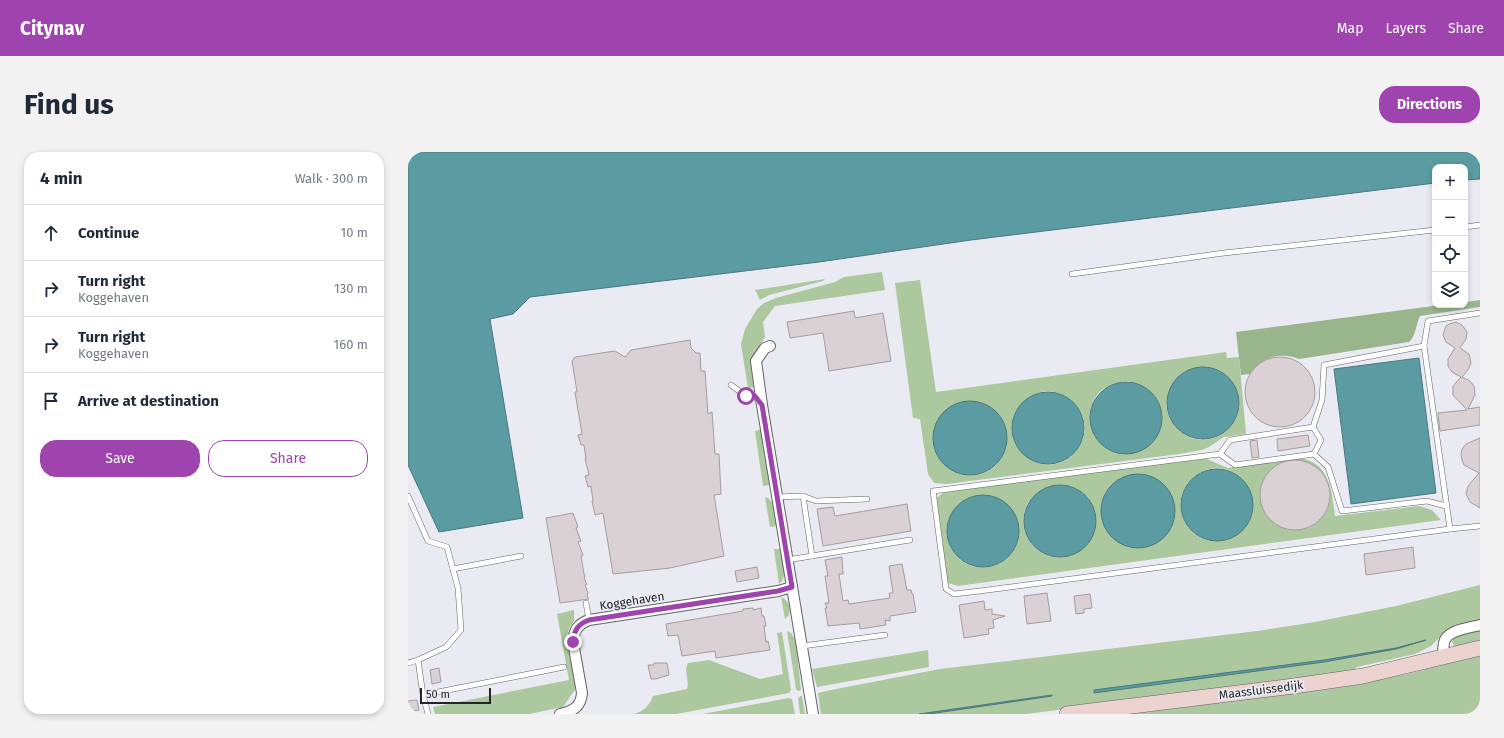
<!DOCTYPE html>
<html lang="en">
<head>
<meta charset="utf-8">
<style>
  body { margin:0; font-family:"Fira Sans",sans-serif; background:#f2f2f3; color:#1f2937 }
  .controls { position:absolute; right:12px; top:12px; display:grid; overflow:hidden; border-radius:8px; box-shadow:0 2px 6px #0003 }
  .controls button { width:36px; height:36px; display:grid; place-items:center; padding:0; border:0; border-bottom:1px solid #e0e1e3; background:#fff; color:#1f2937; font:20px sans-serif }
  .scale { position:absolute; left:12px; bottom:10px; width:71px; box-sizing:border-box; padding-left:4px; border:2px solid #252528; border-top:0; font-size:11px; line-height:14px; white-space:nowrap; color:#252528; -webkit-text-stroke:3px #eaebf2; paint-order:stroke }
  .stop { position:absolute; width:12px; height:12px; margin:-9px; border:3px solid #9f44af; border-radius:50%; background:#fff }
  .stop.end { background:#9f44af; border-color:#fff; box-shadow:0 1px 4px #0008 }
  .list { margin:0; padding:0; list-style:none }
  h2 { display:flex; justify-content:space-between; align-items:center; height:52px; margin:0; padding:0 16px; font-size:17px }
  h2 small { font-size:13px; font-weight:400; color:#747a83 }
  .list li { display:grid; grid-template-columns:26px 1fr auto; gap:12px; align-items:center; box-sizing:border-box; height:56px; padding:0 16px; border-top:1px solid #e0e1e3 }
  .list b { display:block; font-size:15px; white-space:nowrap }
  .list p { margin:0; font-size:13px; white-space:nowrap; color:#747a83 }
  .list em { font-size:13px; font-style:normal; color:#747a83 }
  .actions { display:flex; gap:8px; padding:12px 16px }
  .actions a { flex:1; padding:9px 0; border:1px solid #9f44af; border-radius:16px; text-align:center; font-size:14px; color:#9f44af }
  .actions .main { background:#9f44af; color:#fff }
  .icon { flex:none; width:22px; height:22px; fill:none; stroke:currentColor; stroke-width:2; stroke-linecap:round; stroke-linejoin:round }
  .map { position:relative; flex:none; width:1072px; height:562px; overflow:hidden; border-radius:16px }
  header { display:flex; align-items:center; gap:24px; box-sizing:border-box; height:56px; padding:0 20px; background:#9f44af; color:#fff }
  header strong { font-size:19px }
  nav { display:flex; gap:22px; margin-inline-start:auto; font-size:14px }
  .intro { display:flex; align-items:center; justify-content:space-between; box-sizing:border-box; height:96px; padding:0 24px }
  h1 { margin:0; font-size:28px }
  .button { padding:10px 18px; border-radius:16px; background:#9f44af; color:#fff; font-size:14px; font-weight:700 }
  main { display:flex; gap:24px; padding:0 24px }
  aside { flex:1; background:#fff; border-radius:16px; box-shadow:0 2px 6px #0003 }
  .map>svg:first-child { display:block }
  .green { fill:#acc89e; fill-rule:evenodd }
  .forest { fill:#99b58b }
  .water { fill:#5b9ba2; stroke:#4b787d }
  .building { fill:#d9d1d4; stroke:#a49da0 }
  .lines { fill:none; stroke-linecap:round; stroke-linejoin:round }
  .lane-casing { stroke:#626369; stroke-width:6 }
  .street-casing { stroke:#626369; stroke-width:12 }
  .secondary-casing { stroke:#626369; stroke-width:16 }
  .lane { stroke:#fff; stroke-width:5 }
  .street { stroke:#fff; stroke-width:10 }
  .secondary { stroke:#edd3cf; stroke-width:15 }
  .route { stroke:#9f44af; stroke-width:5 }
  .labels { text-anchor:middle; stroke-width:3.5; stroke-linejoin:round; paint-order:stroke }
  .street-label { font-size:12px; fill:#252528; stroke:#eaebf2 }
</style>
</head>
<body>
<header>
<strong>Citynav</strong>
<nav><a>Map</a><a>Layers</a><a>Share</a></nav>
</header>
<div class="intro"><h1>Find us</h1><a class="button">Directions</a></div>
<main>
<aside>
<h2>4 min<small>Walk · 300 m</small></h2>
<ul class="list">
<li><svg class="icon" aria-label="ahead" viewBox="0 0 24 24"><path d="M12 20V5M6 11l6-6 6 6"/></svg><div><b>Continue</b></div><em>10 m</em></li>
<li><svg class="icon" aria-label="right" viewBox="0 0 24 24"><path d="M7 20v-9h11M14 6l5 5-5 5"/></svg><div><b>Turn right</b><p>Koggehaven</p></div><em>130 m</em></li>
<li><svg class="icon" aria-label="right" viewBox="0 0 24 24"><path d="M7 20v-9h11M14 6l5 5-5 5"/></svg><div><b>Turn right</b><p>Koggehaven</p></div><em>160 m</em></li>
<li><svg class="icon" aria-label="arrive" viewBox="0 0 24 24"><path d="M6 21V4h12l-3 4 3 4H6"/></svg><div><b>Arrive at destination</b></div></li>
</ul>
<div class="actions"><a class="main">Save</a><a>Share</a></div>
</aside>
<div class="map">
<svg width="1072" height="562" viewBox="0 0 1072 562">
  <rect width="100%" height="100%" fill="#eaebf2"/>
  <g class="green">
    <path d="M474,120L477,138L367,154L355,170L357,185L344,208L348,235L340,236L333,192L337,177L349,157L356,151L368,146L427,130L436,125Z"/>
    <path d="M417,127L415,129L361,143L352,148L347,138Z"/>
    <path d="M512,128L528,240L818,200L819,206L831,205L838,282L816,285L801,295L794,298L771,302L539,332L526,331L520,322L512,267L505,266L487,131ZM790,215C802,215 814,217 822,228C855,267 793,315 764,269C749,246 767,221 790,215ZM719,229C741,233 754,245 754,268L714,302L699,297L686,284L685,281C685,272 683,261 685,252C687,237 706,230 719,229ZM640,239C670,242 689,273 668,299C640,335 583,292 612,254C620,245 628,240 640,239ZM560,250C611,252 609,320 566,323C517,326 511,254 560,250Z"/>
    <path d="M354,277L362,333L355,334L347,279Z"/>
    <path d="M878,305C919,304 923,330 927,364L1011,354L1024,358L1033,368L550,434L540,431L527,347L535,341L545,339L796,306L820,316L863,311ZM801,317C848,309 862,377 816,388C773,398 752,333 801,317ZM734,322C758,326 775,352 763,375C757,385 748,393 737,395C685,404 676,322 734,322ZM655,333C699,339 699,398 655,405C646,406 637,403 630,398C615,386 610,360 624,346C630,340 648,336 655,333ZM575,343C626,348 620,418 572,415C530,413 526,347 575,343Z"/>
    <path d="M357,345C368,348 368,365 369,374L362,375Z"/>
    <path d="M366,397H372C374,407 381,425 371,432Z"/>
    <path d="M1072,433V468L1039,478L1023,494L1007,502L949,515L943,521L618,562H413L410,541L423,538L532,517L849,479L907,470L988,454Z"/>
    <path d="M373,445C381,449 383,455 381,463L377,467Z"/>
    <path d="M166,458V469L161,477L158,486L168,536L155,555L121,562H27L25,555L161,528L149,462Z"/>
    <path d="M1072,478V490L1048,495L1046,494L1044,490L1045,486Z"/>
    <path d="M379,479L383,481L388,489L393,538L390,539L388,537Z"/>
    <path d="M374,480L383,538L381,541L268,562H226C236,559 241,554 245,544L279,537C282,528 275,520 280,511L301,508L352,527L375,522L369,481Z"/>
    <path d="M520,498L521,515L409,535L404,517Z"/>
    <path d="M1072,503V562H707L973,527L999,522Z"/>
    <path d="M392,544H394L397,562H392L390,547Z"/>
    <path d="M381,546L384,547L387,562H294Z"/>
  </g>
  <path class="forest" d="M1072,148V155L1012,164C1008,172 1008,184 1001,190L891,207C873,200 853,204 843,222L833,223L828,180L1033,153H1057V150Z"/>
  <g class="water">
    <path d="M0,0H1072V27L1057,28V15H1027V31L563,88L411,110L122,145L105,162L82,167L115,366L31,380L0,313Z"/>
    <path d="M1011,206L1028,341L943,352L926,217Z"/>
    <circle cx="795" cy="251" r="36"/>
    <circle cx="718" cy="266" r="36"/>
    <circle cx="640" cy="276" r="36"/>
    <circle cx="562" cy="286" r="37"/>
    <circle cx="809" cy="353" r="36"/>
    <circle cx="730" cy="359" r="37"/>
    <circle cx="652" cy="369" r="36"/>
    <circle cx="575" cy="379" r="36"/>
    <path d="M1018,488L988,497L916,510L686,541V538L916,508L988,496Z"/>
    <path d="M644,543V544L521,562H511Z"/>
  </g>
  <g class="building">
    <path d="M446,159L447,166L475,161L483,209L421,219L415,181L382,186L379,170Z"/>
    <path d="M1048,170L1054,173L1059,180L1058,187L1052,196L1061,202L1063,211L1060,218L1054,225L1062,229L1066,234L1067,243L1060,257L1072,255V273L1032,279L1030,261L1059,258L1045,243V234L1053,225L1044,220L1040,214V207L1047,196L1038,190L1035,183L1038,174L1041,172Z"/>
    <path d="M282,188L283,196L288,201H292L293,219H297L300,262L304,260L307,302H311L313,342L306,343L316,404L262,416L205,422L195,361L187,363L184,349H185L183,334L180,335L177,324L181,323L177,307H178L176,293H173L170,283L174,282L167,240H169L164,209L167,205L207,199L217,205L223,198Z"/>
    <circle cx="872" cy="240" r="35"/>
    <path d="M900,283L902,294L870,299L869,287Z"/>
    <path d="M1072,286V356L1062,350L1058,342L1060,334L1071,321L1056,313L1054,308L1053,302L1054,297L1058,292Z"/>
    <path d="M849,288L851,305L844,306L842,289Z"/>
    <circle cx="887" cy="343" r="35"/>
    <path d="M499,352L503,379L415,394L409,357L425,355L427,364Z"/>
    <path d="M165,361L170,375L168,376L173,389L170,390L175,403L173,404L176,422L177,424L176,427L178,429L177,430L179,432L177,433L179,438H178L180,440L179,444L181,447L152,451L138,366Z"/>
    <path d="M1005,395L1007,416L958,423L956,402Z"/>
    <path d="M434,405L435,422H431L435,449L440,448L441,452L482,446L481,441H485L481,414L494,412L499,438H503L504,442H505L508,460L482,464V469L477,468L478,473L452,477L451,471L420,474L417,456H419L417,451H421L417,424H420L417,408Z"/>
    <path d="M349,415L351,426L329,430L327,419Z"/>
    <path d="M639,441L643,469L619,472L616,444Z"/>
    <path d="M682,442L684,456L676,457V461L668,462L666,444Z"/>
    <path d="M576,449L577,458L584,457V462L597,464L585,468L586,476L580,477L581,482L556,486L551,453Z"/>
    <path d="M345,456V458L353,456L354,464H356L358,474H356L358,490L360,489L362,498L308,506L307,499L274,504L270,483L260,484L258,472L335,459V457Z"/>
    <path d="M246,511H259L261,523L248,527H243L240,513H246Z"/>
    <path d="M31,516L33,530L24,532L22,518Z"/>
    <path d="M9,548L11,558L0,560V549Z"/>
  </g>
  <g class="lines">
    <g class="lane-casing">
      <g id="lane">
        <path d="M1057,75L1072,73"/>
        <path d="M664,122L816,101L1027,78"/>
        <path d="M323,233L338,244L346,243L351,250"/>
        <path d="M905,275L914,248L916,213L1016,194"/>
        <path d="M812,302L822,288L905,275L913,288L906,302L827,313L812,302L525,339L538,437L546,442L572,439L1042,377L1072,374"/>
        <path d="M906,302L920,315L934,359L1019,349L1038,354"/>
        <path d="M0,344L20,389L39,395L50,436L53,478L38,495L10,508L0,511"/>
        <path d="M395,344L404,404"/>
        <path d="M369,345L395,344L408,349L459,347"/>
        <path d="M1042,377L1016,194L1020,169L1072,161"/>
        <path d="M379,408L502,388"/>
        <path d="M45,417L113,404"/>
        <path d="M178,451L181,468"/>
        <path d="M394,494L477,483"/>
        <path d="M10,508L15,543"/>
        <path d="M20,562L15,543L156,515"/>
      </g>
    </g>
    <g class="street-casing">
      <g id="street">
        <path d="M362,194L357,196L348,209L354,253L405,562"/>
        <path d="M1035,505C1035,501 1035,496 1036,491C1038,478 1061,476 1072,473"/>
        <path d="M152,562C165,559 173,555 174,541L165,490C166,478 170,472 181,468L370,439L384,435"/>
      </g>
    </g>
    <g class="secondary-casing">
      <path id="secondary" d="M659,562L886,534L955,524L1072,496"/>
    </g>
    <use href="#lane" class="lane"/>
    <use href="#street" class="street"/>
    <use href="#secondary" class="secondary"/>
  </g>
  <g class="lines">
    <path class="route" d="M165,490C166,478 170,472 181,468L370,439L384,435L354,253L346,243L338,244"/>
  </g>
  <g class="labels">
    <g class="street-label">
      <text transform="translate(224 449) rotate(-9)" y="4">Koggehaven</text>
      <text transform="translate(853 538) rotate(-7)" y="4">Maassluissedijk</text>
    </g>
  </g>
</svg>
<div class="controls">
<button>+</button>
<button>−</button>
<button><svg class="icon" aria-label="locate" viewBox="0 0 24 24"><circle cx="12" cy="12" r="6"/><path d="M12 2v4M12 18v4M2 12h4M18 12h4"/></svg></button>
<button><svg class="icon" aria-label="layers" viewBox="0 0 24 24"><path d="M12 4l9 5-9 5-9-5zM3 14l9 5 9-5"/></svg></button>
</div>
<div class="scale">50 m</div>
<div class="stop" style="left:338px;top:244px"></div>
<div class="stop end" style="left:165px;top:490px"></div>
</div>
</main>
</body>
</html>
